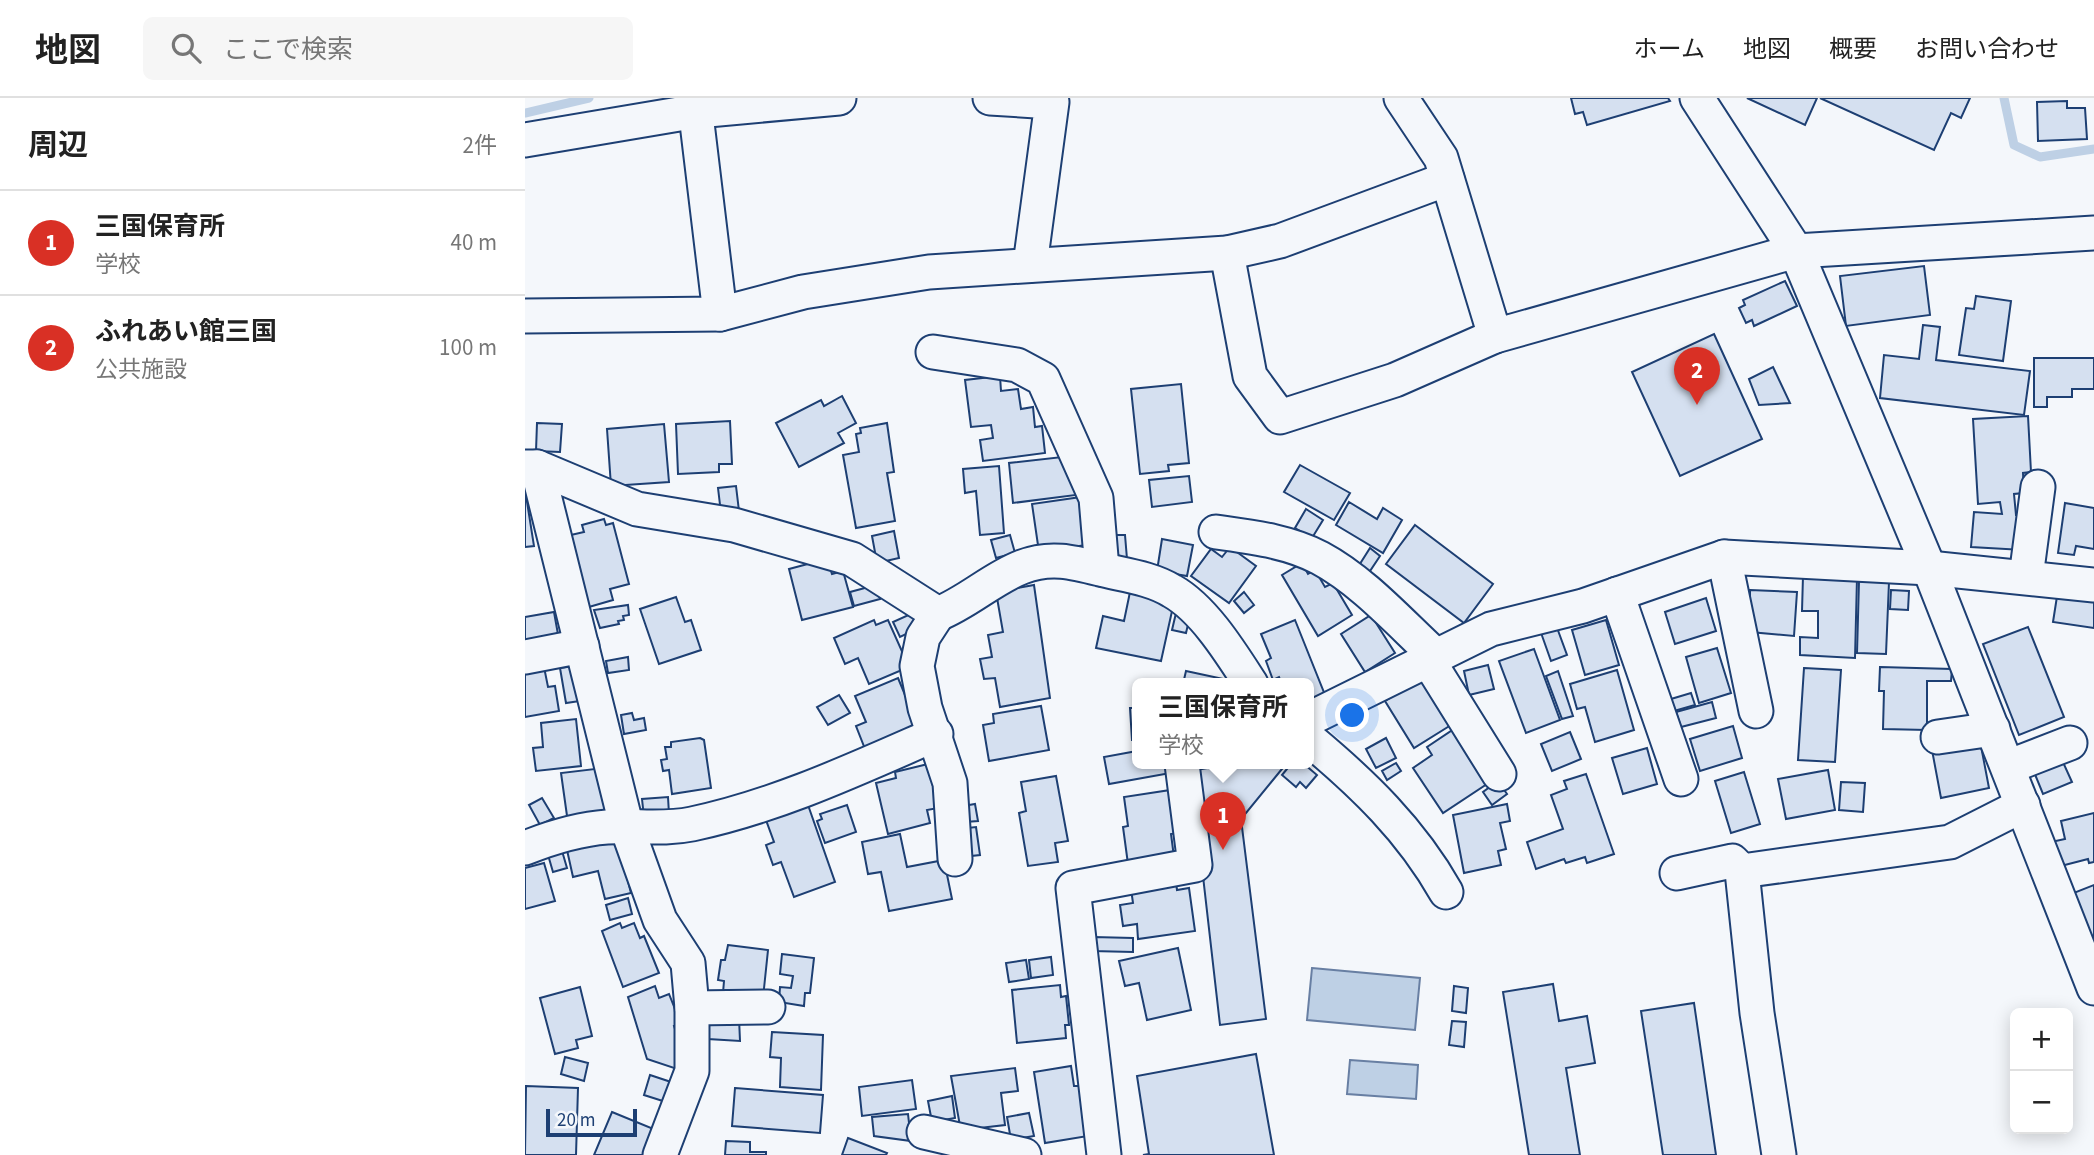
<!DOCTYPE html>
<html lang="ja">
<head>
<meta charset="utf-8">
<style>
  body { margin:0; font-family:"Source Sans 3","Noto Sans JP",sans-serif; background:#f6f6f6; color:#222 }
  .controls { position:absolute; right:21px; bottom:21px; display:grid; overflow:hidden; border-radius:10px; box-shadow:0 4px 18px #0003 }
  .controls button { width:63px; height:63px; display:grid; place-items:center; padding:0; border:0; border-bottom:2px solid #e0e0e0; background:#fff; color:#222; font:35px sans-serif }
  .scale { position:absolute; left:21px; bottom:18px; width:91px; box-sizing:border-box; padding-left:7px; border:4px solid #1d3f73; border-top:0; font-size:19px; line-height:24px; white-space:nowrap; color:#1d3f73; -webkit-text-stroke:5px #f4f7fb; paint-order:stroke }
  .you { position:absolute; left:828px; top:618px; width:24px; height:24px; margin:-18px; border:5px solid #fff; border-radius:50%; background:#1a73e8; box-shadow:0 0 0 10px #1a73e833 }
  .badge { display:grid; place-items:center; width:46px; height:46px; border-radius:50%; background:#d93025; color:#fff; font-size:23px; font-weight:700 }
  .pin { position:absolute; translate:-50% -58px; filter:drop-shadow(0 2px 4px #0008) }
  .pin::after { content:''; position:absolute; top:37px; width:24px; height:21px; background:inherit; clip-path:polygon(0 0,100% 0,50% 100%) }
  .popup { position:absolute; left:607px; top:580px; width:182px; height:91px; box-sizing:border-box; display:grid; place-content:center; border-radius:10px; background:#fff; filter:drop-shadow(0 2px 5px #0005); font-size:23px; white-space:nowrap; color:#767676 }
  .popup b { font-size:26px; color:#222 }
  .popup::after { content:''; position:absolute; left:50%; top:100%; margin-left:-14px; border:14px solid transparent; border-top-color:#fff }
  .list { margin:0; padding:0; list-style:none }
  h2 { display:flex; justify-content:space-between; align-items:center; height:91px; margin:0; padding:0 28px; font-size:30px }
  h2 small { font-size:23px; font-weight:400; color:#767676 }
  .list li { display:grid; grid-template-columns:46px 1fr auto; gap:21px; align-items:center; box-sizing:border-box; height:105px; padding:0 28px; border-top:2px solid #e0e0e0 }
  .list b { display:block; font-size:26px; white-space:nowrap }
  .list p { margin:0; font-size:23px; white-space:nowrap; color:#767676 }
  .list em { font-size:23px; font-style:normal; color:#767676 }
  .icon { flex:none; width:38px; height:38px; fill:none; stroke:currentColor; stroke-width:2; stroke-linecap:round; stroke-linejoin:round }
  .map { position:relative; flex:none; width:1569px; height:1057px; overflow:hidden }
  header { display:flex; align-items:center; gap:42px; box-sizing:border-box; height:98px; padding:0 35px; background:#fff; border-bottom:2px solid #e0e0e0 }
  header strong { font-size:33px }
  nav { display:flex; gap:38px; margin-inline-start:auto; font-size:24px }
  .search { width:490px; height:63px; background:#f6f6f6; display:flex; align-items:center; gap:18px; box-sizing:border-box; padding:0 24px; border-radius:10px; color:#767676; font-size:26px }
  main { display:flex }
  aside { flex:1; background:#fff }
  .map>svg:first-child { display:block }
  .water { fill:#bed0e5; stroke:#687fa3; stroke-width:2 }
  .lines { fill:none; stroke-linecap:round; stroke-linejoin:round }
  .stream { stroke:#bed0e5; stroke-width:9 }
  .building { fill:#d5e0f0; stroke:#1d3f73; stroke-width:2 }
  .minor-casing { stroke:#1d3f73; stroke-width:37 }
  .minor { stroke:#f4f7fb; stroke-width:33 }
</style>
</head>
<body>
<header>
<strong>地図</strong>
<div class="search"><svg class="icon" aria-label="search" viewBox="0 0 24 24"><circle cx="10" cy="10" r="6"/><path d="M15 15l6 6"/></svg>ここで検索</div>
<nav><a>ホーム</a><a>地図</a><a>概要</a><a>お問い合わせ</a></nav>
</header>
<main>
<aside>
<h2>周辺<small>2件</small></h2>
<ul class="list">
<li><span class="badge">1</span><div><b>三国保育所</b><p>学校</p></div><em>40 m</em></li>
<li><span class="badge">2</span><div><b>ふれあい館三国</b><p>公共施設</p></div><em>100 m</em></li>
</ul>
</aside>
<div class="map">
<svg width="1569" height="1057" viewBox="0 0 1569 1057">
  <rect width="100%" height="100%" fill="#f4f7fb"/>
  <g class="water">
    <path d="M787,870L895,880L890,932L782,922Z"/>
    <path d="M825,962L893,967L891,1001L822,996Z"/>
  </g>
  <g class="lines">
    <g class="stream">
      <path d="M1479,0L1489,47L1515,59L1569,51"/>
      <path d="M0,15L64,0"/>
    </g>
  </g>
  <g class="building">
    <path d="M1046,0H1143L1145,3L1062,27L1058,14L1050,16Z"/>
    <path d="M1222,0H1292L1280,27Z"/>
    <path d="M1295,0H1445L1436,20L1426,15L1409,52Z"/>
    <path d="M1542,3V10H1560L1562,41L1513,43L1512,4Z"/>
    <path d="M1399,168L1405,217L1321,228L1315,178Z"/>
    <path d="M1260,183L1272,208L1229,228L1227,222L1221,225L1214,210L1220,207L1218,202Z"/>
    <path d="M1451,198L1486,203L1478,263L1434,257L1441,210L1449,211Z"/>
    <path d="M1398,227L1415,229L1411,262L1505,273L1499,317L1355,300L1359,257L1394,261Z"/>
    <path d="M1189,236L1237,341L1155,378L1107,274Z"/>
    <path d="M1509,260H1569V291H1547V299H1522V309H1509Z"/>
    <path d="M1248,269L1265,305L1234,307L1224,281Z"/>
    <path d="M475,278L476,293L493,291L496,311L508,309L510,329L517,328L520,355L458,363L455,342L468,340L466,327L446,329L440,282Z"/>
    <path d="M656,286L664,365L643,367L644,373L615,376L606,291Z"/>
    <path d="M317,298L331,325L313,335L319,345L274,369L251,325L296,302L299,308Z"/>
    <path d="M1503,318L1506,374L1498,375L1499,395L1489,396L1491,417H1501L1498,452L1446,449L1449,414L1477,416L1475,404L1453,406L1448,321Z"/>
    <path d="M205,323L207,366H194V374L153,376L151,326Z"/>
    <path d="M12,325L37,326L35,354L11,353Z"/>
    <path d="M362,325L369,374L362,375L370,423L331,430L318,357L334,354L331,336L336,335L335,330Z"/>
    <path d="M139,326L144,384L86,388L82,331Z"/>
    <path d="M546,358L551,397L488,405L484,365Z"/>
    <path d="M775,367L825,395L809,422L759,394Z"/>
    <path d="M474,368L479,435L455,437L451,393L440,395L438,371Z"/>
    <path d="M664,378L667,404L627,409L624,382Z"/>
    <path d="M211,388L214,413L196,415L193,390Z"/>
    <path d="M0,391L9,448L0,449Z"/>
    <path d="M563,398L561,447L514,454L507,406Z"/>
    <path d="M824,404L852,421L858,410L877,422L858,455L811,427Z"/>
    <path d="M1540,405L1569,410V451L1551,448L1549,457L1533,455Z"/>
    <path d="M781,411L798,422L787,440L770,430Z"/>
    <path d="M79,421L81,427L88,425L104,486L85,491L88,502L57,511L37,439L59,434L57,427Z"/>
    <path d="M890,427L968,486L939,525L861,466Z"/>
    <path d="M369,433L374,460L352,465L347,438Z"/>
    <path d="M485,437L490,455L471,460L466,442Z"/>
    <path d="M584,437H600L602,461L585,462Z"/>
    <path d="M637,441L668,447L662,478L632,473Z"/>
    <path d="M705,449L731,468L704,505L666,478L686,451L697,459Z"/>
    <path d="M845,450L855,458L843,476L833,469Z"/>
    <path d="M294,463L296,469L305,470L307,476L318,473L328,509L277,522L264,471Z"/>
    <path d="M777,465L783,476L790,472L800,489L808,485L827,517L793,538L757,477Z"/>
    <path d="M1278,478L1332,480L1330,560L1275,557V539L1293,540V513H1277Z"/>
    <path d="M1334,483L1364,484L1361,556L1332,555Z"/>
    <path d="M351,487L355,501L329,508L325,494Z"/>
    <path d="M509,487L525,600L475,609L470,580L459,581L455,561L467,559L463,537L478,534L471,494Z"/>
    <path d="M1225,492L1272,494L1269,538L1225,534Z"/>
    <path d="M1366,492L1384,493L1383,512L1365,511Z"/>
    <path d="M1533,492L1569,498V530L1528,524Z"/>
    <path d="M605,494L649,504L636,563L571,550L578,518L599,523Z"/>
    <path d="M719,494L729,507L719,515L709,503Z"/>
    <path d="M151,499L160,524L166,522L176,552L134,566L115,511Z"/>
    <path d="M1181,500L1191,533L1150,546L1140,514Z"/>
    <path d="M103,507L104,517L98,518L99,522L93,523L94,526L75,530L69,512Z"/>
    <path d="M29,514L34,542L0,548V519Z"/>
    <path d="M390,514L396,529L375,539L368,524Z"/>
    <path d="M651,515L665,518L661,535L647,532Z"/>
    <path d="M846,517L870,555L840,574L816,536Z"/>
    <path d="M349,522L351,527L363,522L384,569L344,586L333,560L320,566L309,540Z"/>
    <path d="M770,522L800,597L784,604V586H757L754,579L748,582L741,563L746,560L736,536Z"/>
    <path d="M1081,522L1094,567L1060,577L1047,532Z"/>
    <path d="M1031,527L1042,557L1026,563L1015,532Z"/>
    <path d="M1503,529L1539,619L1494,637L1458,546Z"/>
    <path d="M1192,550L1206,595L1174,605L1161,559Z"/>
    <path d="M1009,551L1035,622L1001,635L974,563Z"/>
    <path d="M103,559L104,572L83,575L81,563Z"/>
    <path d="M963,567L969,591L944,597L939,573Z"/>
    <path d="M49,568L55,603L41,605L35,570Z"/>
    <path d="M19,569L23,589L30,588L34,613L0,619V573Z"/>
    <path d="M1355,569L1427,571L1426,583H1402V632L1358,631L1359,593H1354Z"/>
    <path d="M1279,570L1316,572L1310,664L1273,662Z"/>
    <path d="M1092,572L1109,632L1070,644L1060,609L1052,611L1045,586Z"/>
    <path d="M661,573L703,582L702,586H658Z"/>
    <path d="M1033,573L1048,618L1037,621L1021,578Z"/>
    <path d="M373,580L395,633L342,656L331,628L341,624L330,598Z"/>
    <path d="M897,580L926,627L889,650L860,603Z"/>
    <path d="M1166,595L1170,607L1149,613L1146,601Z"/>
    <path d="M314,597L325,615L303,627L292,609Z"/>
    <path d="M1187,604L1191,620L1156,629L1151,614Z"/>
    <path d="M516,608L524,652L464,663L458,627L469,625L468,616Z"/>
    <path d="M605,610H612V642H607Z"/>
    <path d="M107,615L109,622L119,620L121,632L99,636L96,617Z"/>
    <path d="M51,621L56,668L11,673L8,650L18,649L16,625Z"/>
    <path d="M1208,628L1217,660L1175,673L1165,641Z"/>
    <path d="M929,631L965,684L918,715L888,670L907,657L902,649Z"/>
    <path d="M1045,634L1056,661L1027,673L1016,646Z"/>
    <path d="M175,640L179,642L186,690L147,696L144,672L138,673L136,662L142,661L140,649H146V644Z"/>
    <path d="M861,640L871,660L851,670L841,651Z"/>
    <path d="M1456,648L1464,690L1416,700L1407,652Z"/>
    <path d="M1122,650L1132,686L1098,696L1087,660Z"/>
    <path d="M612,653V666H649L651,674L584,686L579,659Z"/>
    <path d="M1537,662L1547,684L1518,696L1509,674Z"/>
    <path d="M871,665L876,673L862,682L857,673Z"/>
    <path d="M403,666L413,710L402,712L405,725L363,736L351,685L371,680L370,674Z"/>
    <path d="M761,666L716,721L741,921L695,927L666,673L704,666Z"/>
    <path d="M766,666H779L792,677L781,690L775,684L771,689L757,677Z"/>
    <path d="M78,670L85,719L43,725L36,675Z"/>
    <path d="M1303,672L1310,712L1261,721L1253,681Z"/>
    <path d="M1219,674L1235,726L1206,735L1190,683Z"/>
    <path d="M1061,676L1089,756L1062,765L1060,759L1041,765L1039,761L1011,771L1002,744L1038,731L1026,697L1042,691L1039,683Z"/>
    <path d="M531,678L543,743L530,745L533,764L503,768L494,715L501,713L496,684Z"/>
    <path d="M973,683L982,696L967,707L958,694Z"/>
    <path d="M1316,684L1340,685L1338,714L1314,712Z"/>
    <path d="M652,691L659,734L646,736L649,759L603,766L598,729L603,728L599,699Z"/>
    <path d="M143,699L144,716L119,719L117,701Z"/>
    <path d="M17,700L29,720L15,727L4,707Z"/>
    <path d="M450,706L453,723L440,724L438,708Z"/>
    <path d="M982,706L985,723L975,725L981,751L973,753L976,767L939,775L928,717Z"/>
    <path d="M283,707L310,784L269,799L256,764L248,767L241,747L249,744L241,722Z"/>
    <path d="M322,707L331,734L300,745L292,723L297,721L295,716Z"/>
    <path d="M1569,715V764L1564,765L1563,761L1532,769L1526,744L1540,741L1536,723Z"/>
    <path d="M451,729L455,757L437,759L434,731Z"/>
    <path d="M375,736L382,769L419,762L427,801L364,813L356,774L343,776L337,744Z"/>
    <path d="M92,740L106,795L80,801L73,773L48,779L42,752Z"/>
    <path d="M35,746L42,770L28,774L21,750Z"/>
    <path d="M19,765L30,803L0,811V770Z"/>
    <path d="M650,778L652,792L664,790L670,833L613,841L612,826L598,828L595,807L608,805L605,784Z"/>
    <path d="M1569,787V855L1546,796Z"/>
    <path d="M103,800L107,816L85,822L81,807Z"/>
    <path d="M95,825L97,830L109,825L115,840L119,838L134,875L98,889L77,833Z"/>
    <path d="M568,839L608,840V854L567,853Z"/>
    <path d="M203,847L243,852L238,900L198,895L199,883L193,882L196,862H200Z"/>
    <path d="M653,850L666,912L622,922L614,885L600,888L594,863Z"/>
    <path d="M257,856L289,860L285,895H280L279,908L254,904L255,889L266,890L268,878L255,876Z"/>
    <path d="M526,859L528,877L506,880L504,862Z"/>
    <path d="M501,862L504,881L484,884L481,865Z"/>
    <path d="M1028,886L1034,923L1062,918L1070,965L1041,970L1055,1057H1004L978,894Z"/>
    <path d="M535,887L536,899L541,898L544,927H540L541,940L492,945L487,892Z"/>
    <path d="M130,888L134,900L144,896L156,926L149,928L156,950L155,972L122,961L103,899Z"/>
    <path d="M929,888L943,890L941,915L927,913Z"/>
    <path d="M55,889L67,938L51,942L53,950L30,956L15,900Z"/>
    <path d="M1169,905L1191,1057H1138L1116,913Z"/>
    <path d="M214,920L215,943L183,941L182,922Z"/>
    <path d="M927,923L941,924L939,949L924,947Z"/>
    <path d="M247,934L298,937L296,992L255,989L256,960L245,959Z"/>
    <path d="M731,956L749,1057H618L624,1056L612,978Z"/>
    <path d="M40,959L63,965L59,983L36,976Z"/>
    <path d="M546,968L549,988H555L563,1038L520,1045L509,974Z"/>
    <path d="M490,970L493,993L476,995L480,1027L446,1031V1027L435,1028L426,978Z"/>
    <path d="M125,977L149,985L144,1005L119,997Z"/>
    <path d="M387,982L391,1011L337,1018L334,989Z"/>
    <path d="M1,988L53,990L51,1057H0Z"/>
    <path d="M210,990L298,997L295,1035L207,1028Z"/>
    <path d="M427,998L430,1020L407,1024L403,1003Z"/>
    <path d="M87,1014L131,1032L121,1057H69Z"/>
    <path d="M504,1015L509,1038L486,1042L482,1019Z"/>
    <path d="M383,1016L386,1043L349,1038L347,1019Z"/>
    <path d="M323,1040L362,1055L361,1057H317Z"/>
    <path d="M201,1043L225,1044V1054H241V1057H200Z"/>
  </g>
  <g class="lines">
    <g class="minor-casing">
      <g id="minor">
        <path d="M169,0L195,216"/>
        <path d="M465,0L527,4L505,167"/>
        <path d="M876,0L916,60L970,238L1271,153L1569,135"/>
        <path d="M1172,0L1271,153L1404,470L1569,890"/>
        <path d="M0,42L172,13L314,0"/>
        <path d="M702,155L725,278L755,319L870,282L970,238"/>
        <path d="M0,218L195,216L278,194L404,174L702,155L755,143L922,81"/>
        <path d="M408,254L492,267L518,281L571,400L577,471"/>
        <path d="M0,369H12L112,411L209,427L327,461L413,516C443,504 468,480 497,469C525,458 548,464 575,471C599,477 626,480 647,493C679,511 706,555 726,586"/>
        <path d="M12,369L102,730L135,822L163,865L167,910V973L135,1057"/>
        <path d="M691,434C726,439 763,443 795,460C838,483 875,525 911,558"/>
        <path d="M1199,459L1231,613"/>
        <path d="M1501,479L1513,389"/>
        <path d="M1092,496L1156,681"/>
        <path d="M413,516L398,539L392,568L400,610L425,685L430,761"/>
        <path d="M0,559L57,548"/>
        <path d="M903,562L974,676"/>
        <path d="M784,621L966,531L1058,508L1199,459L1404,470L1569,487"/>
        <path d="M1413,639L1468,631"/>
        <path d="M784,641C838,686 886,732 921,794"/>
        <path d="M1483,669L1545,645"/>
        <path d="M0,750C25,740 55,731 82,729C111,727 138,732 167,726C252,708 331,671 411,636"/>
        <path d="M1217,773L1232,915L1254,1057"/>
        <path d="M1152,775L1207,763L1217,773L1425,744L1498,707"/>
        <path d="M167,910L243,909"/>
        <path d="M399,1034L499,1057"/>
        <path d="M579,1057L548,790L670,767L657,666"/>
      </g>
    </g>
    <use href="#minor" class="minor"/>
  </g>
</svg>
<div class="controls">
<button>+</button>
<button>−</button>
</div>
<div class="scale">20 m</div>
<div class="you"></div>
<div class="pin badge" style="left:698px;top:752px">1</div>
<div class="popup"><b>三国保育所</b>学校</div>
<div class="pin badge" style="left:1172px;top:307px">2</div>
</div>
</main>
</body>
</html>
